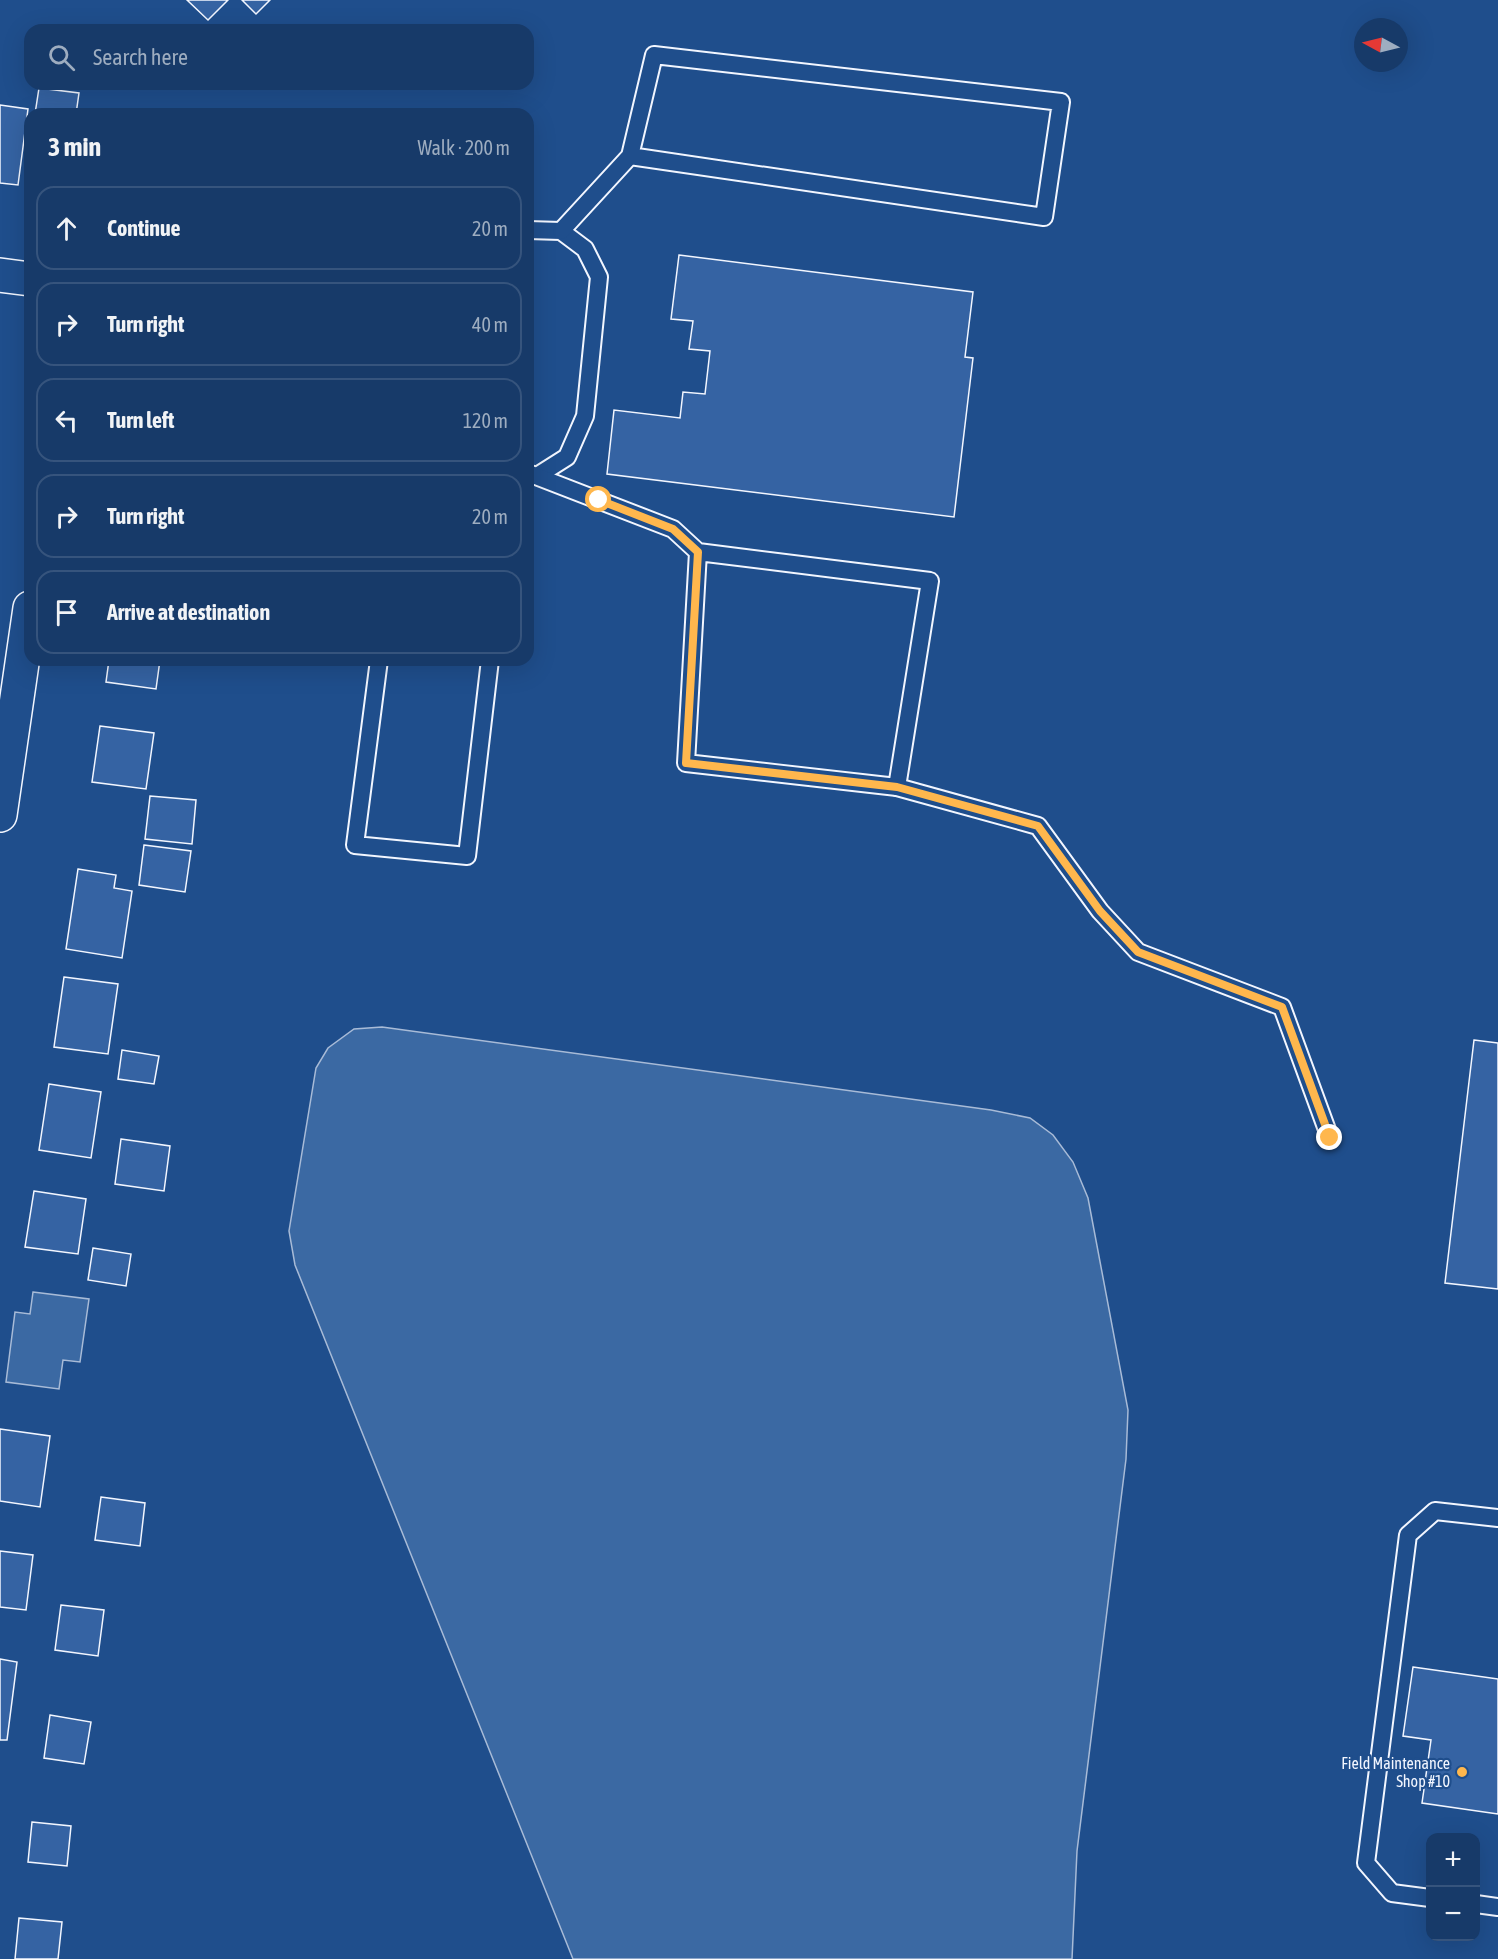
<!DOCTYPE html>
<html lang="en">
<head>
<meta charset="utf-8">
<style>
  body { margin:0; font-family:"Asap Condensed",sans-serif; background:#244571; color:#f1f3f6 }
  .controls { position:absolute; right:18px; bottom:18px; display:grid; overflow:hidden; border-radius:12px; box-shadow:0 6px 24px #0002 }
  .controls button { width:54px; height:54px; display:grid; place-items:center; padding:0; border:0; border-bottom:2px solid #36547d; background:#173a69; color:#f1f3f6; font:30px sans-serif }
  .compass { position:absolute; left:1354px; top:18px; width:54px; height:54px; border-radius:50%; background:#173a69; box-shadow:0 6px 24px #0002; rotate:277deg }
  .stop { position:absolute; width:18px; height:18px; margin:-14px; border:4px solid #ffb74d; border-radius:50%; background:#fff }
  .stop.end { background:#ffb74d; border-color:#fff; box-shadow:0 2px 6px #0008 }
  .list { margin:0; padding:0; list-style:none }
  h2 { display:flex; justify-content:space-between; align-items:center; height:78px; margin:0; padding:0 24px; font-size:26px }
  h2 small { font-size:20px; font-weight:400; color:#9eadc0 }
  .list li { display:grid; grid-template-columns:39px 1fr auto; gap:18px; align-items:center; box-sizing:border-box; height:84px; margin:0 12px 12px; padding:0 12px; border:2px solid #36547d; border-radius:18px }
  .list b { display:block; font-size:22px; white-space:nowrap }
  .list em { font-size:20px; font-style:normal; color:#9eadc0 }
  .icon { flex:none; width:33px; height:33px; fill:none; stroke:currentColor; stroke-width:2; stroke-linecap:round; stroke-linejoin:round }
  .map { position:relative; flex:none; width:1498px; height:1959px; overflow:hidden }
  .search { position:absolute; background:#173a69; box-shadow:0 6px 24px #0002; left:24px; top:24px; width:510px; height:66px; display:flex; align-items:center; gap:15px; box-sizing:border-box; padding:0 21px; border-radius:18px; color:#9eadc0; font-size:22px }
  .panel { position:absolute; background:#173a69; box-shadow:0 6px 24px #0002; left:24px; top:108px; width:510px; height:558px; border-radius:18px }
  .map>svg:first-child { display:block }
  .water { fill:#3b69a3; stroke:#a8bbd7; stroke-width:1.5 }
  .building { fill:#3563a3; stroke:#f2f6ff; stroke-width:1.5 }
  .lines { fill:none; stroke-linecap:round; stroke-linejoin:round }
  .service-casing { stroke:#f2f6ff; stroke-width:20 }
  .minor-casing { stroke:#f2f6ff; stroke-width:36 }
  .service { stroke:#1f4e8c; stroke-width:16 }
  .minor { stroke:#1f4e8c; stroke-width:33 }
  .route { stroke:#ffb74d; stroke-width:8 }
  .poi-dot { fill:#ffb74d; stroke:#1f4e8c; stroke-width:2 }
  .labels { text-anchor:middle; stroke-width:4.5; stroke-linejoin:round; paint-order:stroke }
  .poi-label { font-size:16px; fill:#f2f6ff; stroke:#1f4e8c; text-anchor:end }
</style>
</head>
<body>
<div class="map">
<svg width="1498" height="1959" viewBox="0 0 1498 1959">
  <rect width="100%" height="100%" fill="#1f4e8c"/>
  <g class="water">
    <path d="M382,1027L991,1110L1030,1118L1053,1135L1073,1162L1088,1198L1128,1410L1126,1459L1077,1851L1072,1959H573L295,1265L289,1231L316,1068L328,1048L354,1029Z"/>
    <path d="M33,1292L89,1299L80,1362L63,1360L59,1389L6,1382L15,1312L30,1314Z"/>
  </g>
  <g class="building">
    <path d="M187,0H228L208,20Z"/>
    <path d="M242,0H270L256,14Z"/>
    <path d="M39,88L79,93L76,114H35Z"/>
    <path d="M0,105L28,109L18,185L0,183Z"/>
    <path d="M679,255L973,292L965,357L973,358L954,517L607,474L614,410L680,418L683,392L705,394L710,351L689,349L693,321L671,319Z"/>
    <path d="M109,660H160L156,689L106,682Z"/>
    <path d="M100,726L154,733L146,789L92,782Z"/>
    <path d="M150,796L196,800L192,844L145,839Z"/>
    <path d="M144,845L191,851L185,892L139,885Z"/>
    <path d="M78,869L116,875L114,888L132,891L122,958L66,949Z"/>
    <path d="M64,977L118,984L108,1054L54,1047Z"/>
    <path d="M1474,1040L1498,1043V1289L1445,1283Z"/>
    <path d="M122,1050L159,1056L154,1084L118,1079Z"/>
    <path d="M49,1084L101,1092L91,1158L39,1150Z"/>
    <path d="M121,1139L170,1146L164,1191L115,1184Z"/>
    <path d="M34,1191L86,1199L78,1254L25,1247Z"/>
    <path d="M93,1248L131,1254L126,1286L88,1280Z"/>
    <path d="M0,1429L50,1436L40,1507L0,1501Z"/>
    <path d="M101,1497L145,1503L140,1546L95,1540Z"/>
    <path d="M0,1551L33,1555L26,1610L0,1607Z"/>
    <path d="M61,1605L104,1610L98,1656L55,1650Z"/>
    <path d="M0,1659L17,1662L7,1740H0Z"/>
    <path d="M1413,1667L1498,1679V1814L1422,1803L1431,1740L1403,1736Z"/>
    <path d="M50,1715L91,1722L84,1764L44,1758Z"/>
    <path d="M32,1822L71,1826L67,1866L28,1862Z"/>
    <path d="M19,1918L62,1922L58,1959H15Z"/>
  </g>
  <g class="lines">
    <g class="service-casing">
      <g id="service">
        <path d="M528,230L561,231L585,249L599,277L585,416L567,457L537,476"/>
        <path d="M561,231L630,156L1044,217L1061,102L654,55L630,156"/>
        <path d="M528,473L673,529L698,552L686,763L897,787L930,581L698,552"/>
        <path d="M379,660L355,845L467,856L490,660"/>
        <path d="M897,787L1038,826L1100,911L1138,952L1282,1007L1330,1138"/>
        <path d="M1430,1898L1392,1893L1366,1863L1408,1535L1435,1511L1498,1518"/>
        <path d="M1476,1904L1498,1907"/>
      </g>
    </g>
    <g class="minor-casing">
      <g id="minor">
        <path d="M0,275L30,279"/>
        <path d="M0,815L30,608"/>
      </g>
    </g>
    <use href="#service" class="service"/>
    <use href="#minor" class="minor"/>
  </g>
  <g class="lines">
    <path class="route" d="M599,500L673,529L698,552L686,763L897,787L1038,826L1100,911L1138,952L1282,1007L1330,1138"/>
  </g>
  <circle class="poi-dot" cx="1462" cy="1772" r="6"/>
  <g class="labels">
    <g class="poi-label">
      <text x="1450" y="1769">Field Maintenance<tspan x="1450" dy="18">Shop #10</tspan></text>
    </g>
  </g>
</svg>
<div class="controls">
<button>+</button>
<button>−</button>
</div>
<svg class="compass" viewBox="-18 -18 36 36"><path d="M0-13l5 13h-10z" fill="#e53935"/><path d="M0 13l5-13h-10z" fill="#9eadc0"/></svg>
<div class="stop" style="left:599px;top:500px"></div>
<div class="stop end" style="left:1330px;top:1138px"></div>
<div class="search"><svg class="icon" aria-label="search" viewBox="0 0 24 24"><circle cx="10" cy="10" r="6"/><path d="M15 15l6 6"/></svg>Search here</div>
<section class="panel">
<h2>3 min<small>Walk · 200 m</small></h2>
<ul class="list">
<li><svg class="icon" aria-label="ahead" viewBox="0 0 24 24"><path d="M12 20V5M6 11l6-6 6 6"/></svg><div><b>Continue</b></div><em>20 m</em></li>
<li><svg class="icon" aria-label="right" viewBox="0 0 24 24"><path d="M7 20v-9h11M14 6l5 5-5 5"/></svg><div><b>Turn right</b></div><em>40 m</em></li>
<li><svg class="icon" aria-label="left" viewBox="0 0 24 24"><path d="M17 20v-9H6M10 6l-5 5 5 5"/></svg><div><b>Turn left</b></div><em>120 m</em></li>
<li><svg class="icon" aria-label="right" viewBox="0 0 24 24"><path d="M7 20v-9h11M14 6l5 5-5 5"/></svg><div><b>Turn right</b></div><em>20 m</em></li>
<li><svg class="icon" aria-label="arrive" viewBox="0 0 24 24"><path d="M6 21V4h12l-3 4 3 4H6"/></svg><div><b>Arrive at destination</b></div></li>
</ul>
</section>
</div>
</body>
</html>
